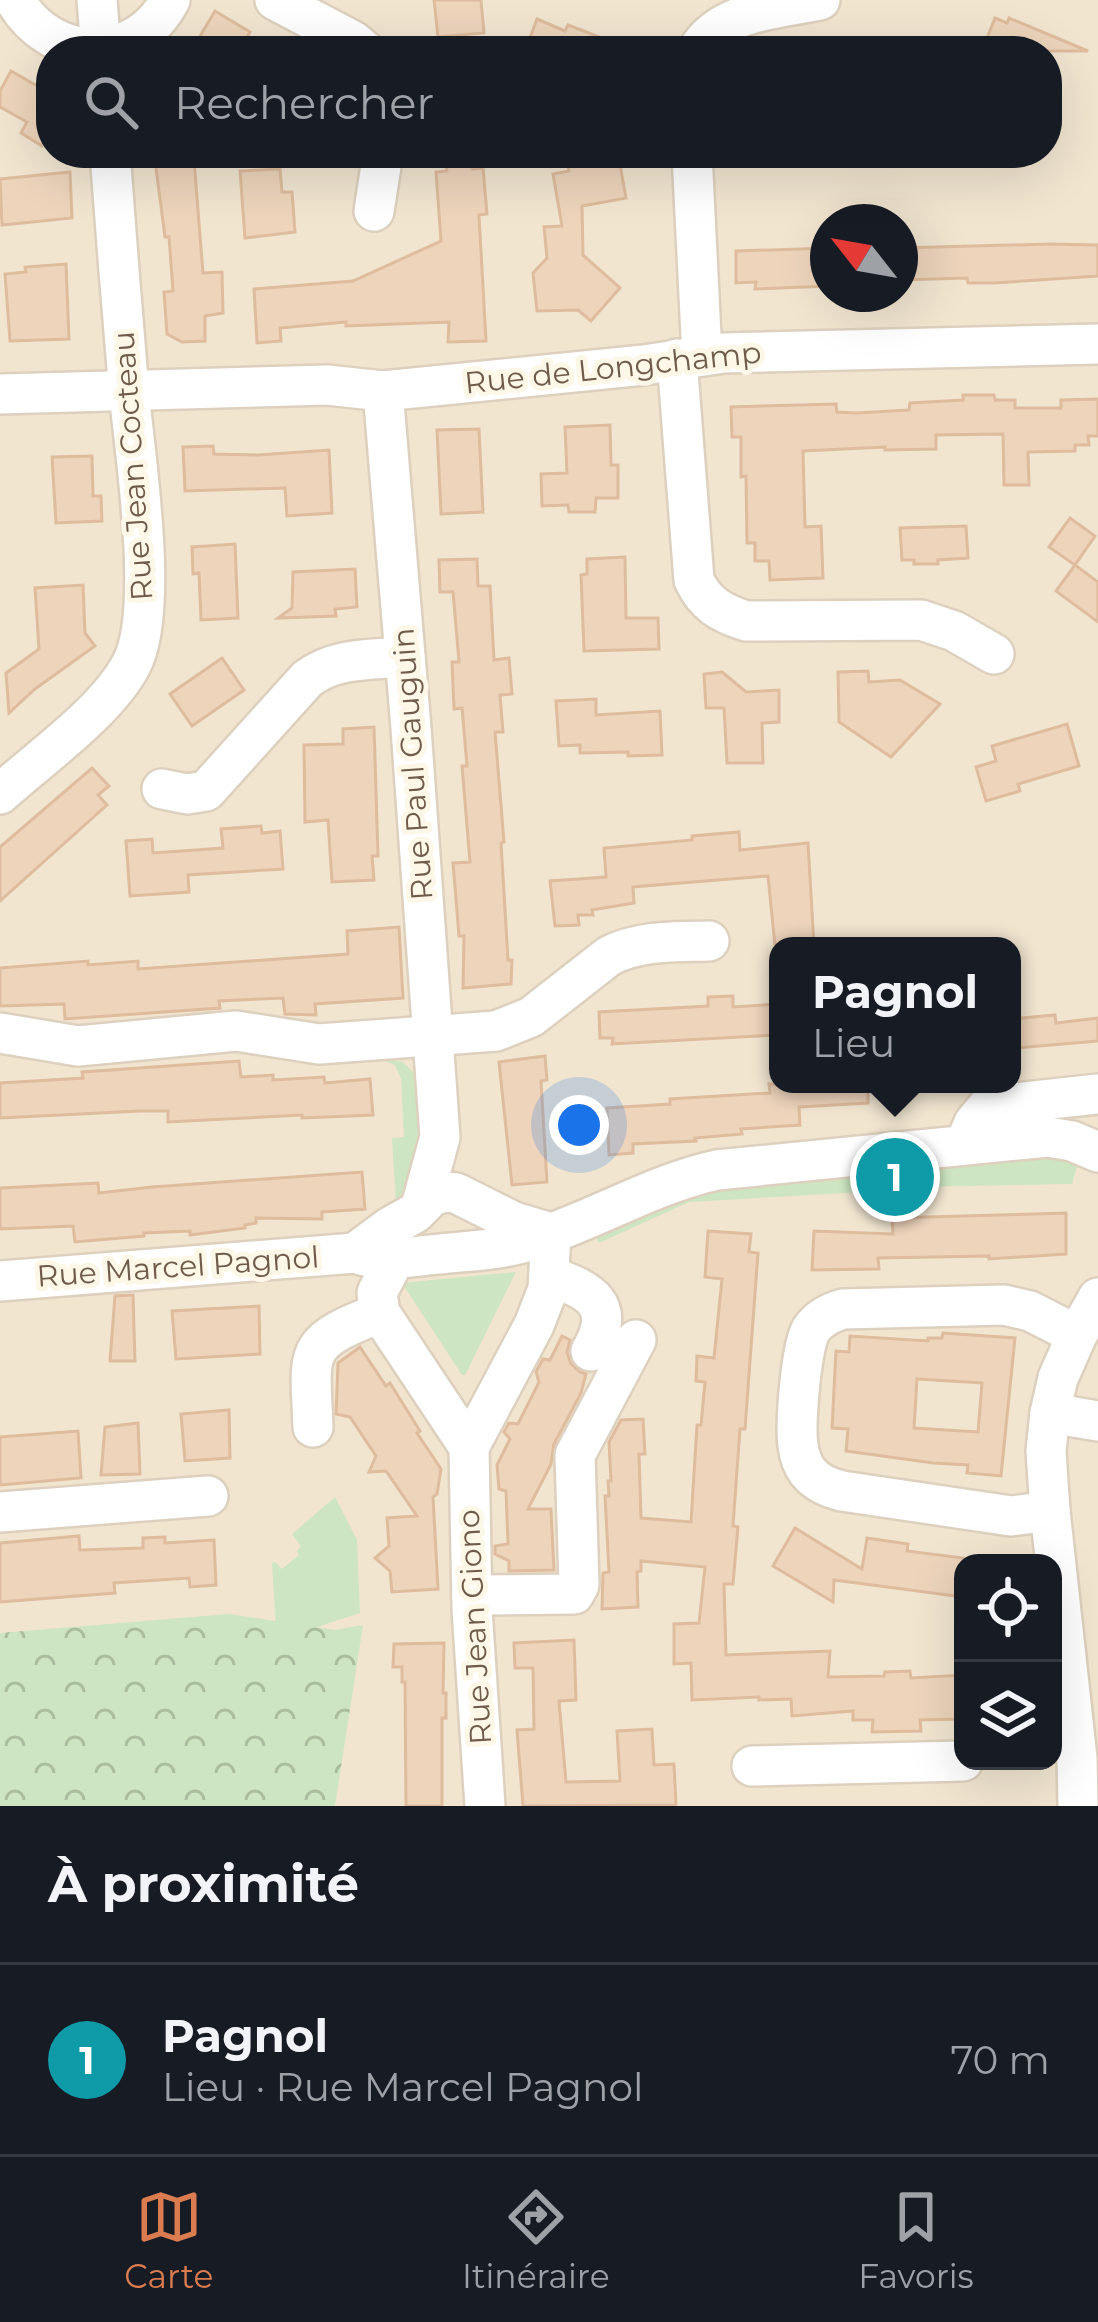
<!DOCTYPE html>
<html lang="fr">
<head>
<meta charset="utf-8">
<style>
  body { margin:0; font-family:Montserrat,sans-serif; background:#20242c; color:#f1f3f6 }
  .controls { position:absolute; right:36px; bottom:36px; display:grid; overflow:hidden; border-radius:24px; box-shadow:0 12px 48px #0002 }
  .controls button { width:108px; height:108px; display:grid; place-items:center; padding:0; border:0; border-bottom:3px solid #363941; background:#171b24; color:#f1f3f6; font:60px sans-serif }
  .compass { position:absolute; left:810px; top:204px; width:108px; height:108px; border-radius:50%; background:#171b24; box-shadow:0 12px 48px #0002; rotate:301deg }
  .you { position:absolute; left:579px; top:1125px; width:42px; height:42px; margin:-30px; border:9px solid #fff; border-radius:50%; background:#1a73e8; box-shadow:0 0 0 18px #1a73e833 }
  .badge { display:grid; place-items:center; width:78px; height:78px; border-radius:50%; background:#da7c50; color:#fff; font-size:39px; font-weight:700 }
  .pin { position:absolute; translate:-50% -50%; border:6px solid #fff; box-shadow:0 3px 12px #0006 }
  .popup { position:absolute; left:769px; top:937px; width:252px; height:156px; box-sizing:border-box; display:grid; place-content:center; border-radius:24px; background:#171b24; filter:drop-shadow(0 3px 9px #0005); font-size:39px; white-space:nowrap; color:#9ea1a6 }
  .popup b { font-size:45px; color:#f1f3f6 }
  .popup::after { content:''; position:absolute; left:50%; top:100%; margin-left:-24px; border:24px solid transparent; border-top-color:#171b24 }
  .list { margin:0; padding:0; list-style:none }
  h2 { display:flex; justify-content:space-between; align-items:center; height:156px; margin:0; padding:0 48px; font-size:51px }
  h2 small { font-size:39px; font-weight:400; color:#9ea1a6 }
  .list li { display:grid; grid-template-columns:78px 1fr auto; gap:36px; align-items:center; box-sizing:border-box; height:192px; padding:0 48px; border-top:3px solid #363941 }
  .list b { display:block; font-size:45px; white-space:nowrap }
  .list p { margin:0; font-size:39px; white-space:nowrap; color:#9ea1a6 }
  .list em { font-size:39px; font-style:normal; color:#9ea1a6 }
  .icon { flex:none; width:66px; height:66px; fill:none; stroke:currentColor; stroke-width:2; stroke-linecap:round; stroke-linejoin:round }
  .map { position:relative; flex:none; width:1098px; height:1806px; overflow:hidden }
  .search { position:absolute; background:#171b24; box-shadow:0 12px 48px #0002; left:36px; right:36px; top:36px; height:132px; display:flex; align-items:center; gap:30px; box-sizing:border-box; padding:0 42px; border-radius:48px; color:#9ea1a6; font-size:45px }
  .sheet { height:348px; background:#171b24 }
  nav { display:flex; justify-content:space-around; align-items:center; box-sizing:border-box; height:168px; border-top:3px solid #363941; background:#171b24; font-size:33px; color:#9ea1a6 }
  nav a { display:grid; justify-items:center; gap:6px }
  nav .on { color:#da7c50 }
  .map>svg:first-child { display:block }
  .residential { fill:#f1e5d0; fill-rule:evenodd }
  .grass { fill:#cde5c1 }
  .park { fill:url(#park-crowns) }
  .building { fill:#edd4bb; stroke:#debc9d; stroke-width:3; fill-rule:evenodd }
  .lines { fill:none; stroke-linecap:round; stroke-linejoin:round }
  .minor-casing { stroke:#ddd0be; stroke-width:44 }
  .minor { stroke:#fff; stroke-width:39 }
  .labels { text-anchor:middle; stroke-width:10; stroke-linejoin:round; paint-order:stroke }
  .street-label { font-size:30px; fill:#6f5b4a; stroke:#fdf7e7 }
</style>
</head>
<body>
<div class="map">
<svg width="1098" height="1806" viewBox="0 0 1098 1806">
  <defs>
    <pattern id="park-crowns" width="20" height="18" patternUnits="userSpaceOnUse" patternTransform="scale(3)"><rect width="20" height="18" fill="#cde5c1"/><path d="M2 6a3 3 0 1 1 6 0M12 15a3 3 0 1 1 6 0" fill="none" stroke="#abbd9f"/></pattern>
  </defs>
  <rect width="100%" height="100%" fill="#faf3e1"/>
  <path class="residential" d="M0,0H1098V1806H0ZM51,51H1047V153H51ZM828,222H900V294H828ZM778,946H1012V1084H778ZM963,1563H1053V1761H963Z"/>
  <g class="grass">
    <path d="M380,1059L403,1062L416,1075L422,1140L406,1190L396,1204L392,1138L404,1137L401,1079L395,1065Z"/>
    <path d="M1033,1153L1079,1159L1072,1184L909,1187L907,1167Z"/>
    <path d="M881,1170V1191L689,1202L599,1243L595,1235L685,1193Z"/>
    <path d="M516,1272L465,1375H462L402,1283Z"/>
    <path d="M335,1497L357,1540L360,1613L314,1628L277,1644L272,1563L275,1562L282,1569L299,1555L297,1551L301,1546L292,1534Z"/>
  </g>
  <path class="park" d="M229,1614L334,1630L363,1625L335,1806H0V1633Z"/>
  <g class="building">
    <path d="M434,0H481L484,33L438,37Z"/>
    <path d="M215,11L250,32L239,51H191Z"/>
    <path d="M995,18L1007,23L1009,18L1088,51H982Z"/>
    <path d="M537,19L565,31L568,25L630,49V51H525Z"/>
    <path d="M11,71L39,87L38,90L45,93L51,83V136L48,134L42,146L21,133L27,122L0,107V91Z"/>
    <path d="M154,153H187V160H194L203,273L222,272L223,313L205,316V341L182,342L167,334L164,292L173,291L169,237H165Z"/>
    <path d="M445,153H470L472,169L483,168L487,214L479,215L486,341L448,342L449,322L346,326V322L280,328L281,341L257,343L254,289L353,281L441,241L436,172L447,171Z"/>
    <path d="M566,153H618L626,198L582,206L583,255L620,288L591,321L578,310L537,311L533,273L547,258L544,227L562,226L553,174L569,171Z"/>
    <path d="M280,169L282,192H292L295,232L245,238L240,171Z"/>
    <path d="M70,172L72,218L2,225L0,179Z"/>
    <path d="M1050,244L1098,245V276L994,283H968L967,278L900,280V248Z"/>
    <path d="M828,248V286L755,289L756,282L736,283V251Z"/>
    <path d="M66,264L69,339L10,341L5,274L26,272L25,267Z"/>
    <path d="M963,395H994L995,400H1015V408H1061V400L1098,399V436H1088L1089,445H1075V451L1028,452L1029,485H1004L1003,434L936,435V449L885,450V447L803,451L805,527L821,526L823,578L770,580L769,561H755V543H747L746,476L741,477V437H732L731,407L836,404L837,412L856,413L909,410L910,403L963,400Z"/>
    <path d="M610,425L611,465H618V498H596L595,512H569L568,505L542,506L541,474L567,473L565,427Z"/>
    <path d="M479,429L483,512L441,514L437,430Z"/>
    <path d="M213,446L214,454L258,455L329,450L332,513L287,516L285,488L185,491L183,447Z"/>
    <path d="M92,456L93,496H101L102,521L56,523L52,457Z"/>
    <path d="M1070,518L1095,536L1075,565L1098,582V622L1056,591L1075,565L1049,547Z"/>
    <path d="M966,526L968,558L938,560V564H914V560H902L900,528Z"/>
    <path d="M235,544L238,618L201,620L199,573L193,574L192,547Z"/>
    <path d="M625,557L626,618H658L659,649L584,651L581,575L587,574V559Z"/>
    <path d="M477,559L478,586H490L494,660L509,658L512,694L500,695L503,732H495L504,842L501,843L508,960H512L511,984L463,988L464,936H459L453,863L470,862L462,766H467L462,708L454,709L452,662H459L453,592H440L439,560Z"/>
    <path d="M355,569L357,607L335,609L336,616L278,618L292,608L293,572Z"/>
    <path d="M83,585L85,633L95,646L35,689L9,713L6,673L39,649L35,588Z"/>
    <path d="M222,658L244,690L192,726L170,694Z"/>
    <path d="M868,671L869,682L900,680L940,704L891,757L839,722L838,672Z"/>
    <path d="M722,672L746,692L779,690V722L762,723L763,763H727L724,708H706L704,674Z"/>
    <path d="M596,699V715L660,711L662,755L628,756V752L580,753V745L559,746L556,701Z"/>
    <path d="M1067,724L1079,766L1018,784L1020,791L986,801L976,767L996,761L992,746Z"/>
    <path d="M374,727L378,856H372L374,880L332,882L328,820L305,822L304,745L343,744V729Z"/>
    <path d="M92,768L109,786L98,795L107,805L0,901V847Z"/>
    <path d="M261,826L262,833L280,831L283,869L188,875L189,892L130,896L126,841L152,839L153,853L223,848L221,829Z"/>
    <path d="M739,832L740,850L808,843L814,946H775L768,876L633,887L634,903L592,910L593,915H578L579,925L555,926L550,881L606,877L604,848L692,840V836Z"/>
    <path d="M399,927L403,998L315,1004L316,1015L285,1014L283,998L219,1001L220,1008L65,1019L64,1004L0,1006V968L88,961V965L138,961V969L348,954L347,931Z"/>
    <path d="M733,996V1007L778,1004V1035L612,1044L613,1038H600L599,1012L708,1006V997Z"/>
    <path d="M1055,1015L1056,1023L1098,1018V1041L1016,1048L1012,1038V1019Z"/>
    <path d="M545,1056L547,1080L541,1081L547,1182L512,1185L499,1062Z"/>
    <path d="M239,1061L241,1077L273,1075V1080L324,1077L325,1083L370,1079L373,1115L302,1118V1115L168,1122V1111H140L0,1118V1083L83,1078L82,1072Z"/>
    <path d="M769,1084H868V1103L799,1107L800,1125L741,1129L742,1134L695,1138L696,1141L633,1144V1153L609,1155L607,1108L670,1104V1099L770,1093Z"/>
    <path d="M362,1172L365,1209L322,1212V1219L256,1218V1223L245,1225V1228L190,1235V1231L144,1233V1236L75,1242L73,1226L0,1229V1188L98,1183L99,1193L152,1187Z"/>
    <path d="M1066,1213V1254L989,1259V1256L878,1258L879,1269L812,1270L814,1231L893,1234L892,1218Z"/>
    <path d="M708,1231L751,1234L749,1252L758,1253L745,1429H740L733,1526L738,1527L733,1584H724L726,1655L830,1651L828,1677L884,1676L885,1672L910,1671L911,1678L963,1675V1719L920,1720L921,1731L872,1732L873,1720H853V1711L792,1716L791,1699L759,1700V1697L692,1700L691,1663L674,1664V1624L699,1623L705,1567L641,1561V1571L637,1572L638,1607L602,1609L603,1573L609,1572L605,1496H609L608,1481H611L609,1442L621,1420L643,1419L645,1454H639L641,1518L691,1522L697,1425H701L705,1382L696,1381L697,1356L714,1358L722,1279L705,1277Z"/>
    <path d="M133,1295L135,1361H110L115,1296Z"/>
    <path d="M259,1306L260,1354L176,1359L172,1311Z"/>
    <path d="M943,1333L1015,1338L1001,1476L967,1473L968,1465L933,1463L846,1451L848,1429L832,1428L836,1351L849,1352L850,1336L928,1341V1338H942ZM917,1379L982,1383L978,1432L914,1428Z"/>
    <path d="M562,1336L570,1340L567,1352L571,1364L580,1372L586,1374L581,1393L554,1444L551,1464L528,1509H551L554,1570L509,1571V1561L495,1554V1546L508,1544L506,1491L499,1489L497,1465L510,1439L504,1432L509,1423L518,1424L539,1382L536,1372L543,1359L550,1360Z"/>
    <path d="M360,1347L386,1386L390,1383L420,1431L417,1433L441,1469L437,1494L433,1497L438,1589L392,1592L390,1571L375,1558L389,1546L387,1518L417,1516L386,1471L369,1472L376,1456L350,1417L336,1414L338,1363Z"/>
    <path d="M229,1410L230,1458L185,1461L181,1414Z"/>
    <path d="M138,1423L140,1474L101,1475L105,1427Z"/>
    <path d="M78,1431L81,1478L0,1485V1437Z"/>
    <path d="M795,1528L862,1569L867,1538L908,1544L907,1551L963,1558V1597L834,1580L833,1602L773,1566Z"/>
    <path d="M79,1536L80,1550L143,1548V1538L165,1537V1543L214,1540L216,1585L190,1587L189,1578L114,1583L115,1593L0,1602V1543Z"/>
    <path d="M574,1640L576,1700L559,1701L566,1782L620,1781L617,1731L652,1729L654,1765L674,1764L676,1805L523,1806L517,1730L534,1729L533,1668H515L514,1643Z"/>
    <path d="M444,1643L443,1693H446V1718H442V1806H406L405,1682H402V1667H393L394,1644Z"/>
  </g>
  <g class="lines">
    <g class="minor-casing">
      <g id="minor">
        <path d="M15,0C51,63 136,65 170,0"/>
        <path d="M97,0L101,51"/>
        <path d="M275,0L353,41L365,51"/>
        <path d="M697,51C721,10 778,9 820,0"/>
        <path d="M692,153L702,356"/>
        <path d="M374,211L383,153"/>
        <path d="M677,359L694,580C705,604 721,613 746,621L921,620L954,631L994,654"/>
        <path d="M383,391L411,728L440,1137L422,1203"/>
        <path d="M0,394L327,385L383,391L644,365L723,353L1098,344"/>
        <path d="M162,789L187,794L206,791L307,679C336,657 370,660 405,657"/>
        <path d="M0,794C40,758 106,712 131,665C160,612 135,456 129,392C122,312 116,233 110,153"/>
        <path d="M0,1033L78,1046L236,1031L319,1044L496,1031L531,1017L609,956C640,940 675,942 709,941"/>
        <path d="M965,1144L974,1123L988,1106L1098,1094"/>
        <path d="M355,1253L390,1227L415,1213L432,1196L444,1192L456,1193L514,1222L551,1233"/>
        <path d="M395,1258L377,1293L380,1313L469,1447"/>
        <path d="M549,1276C590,1290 618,1304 591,1351"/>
        <path d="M0,1281L355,1253C379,1262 404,1258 429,1255C463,1251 500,1251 532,1240C595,1220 653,1184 717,1170L1048,1137L1072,1141L1098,1152"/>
        <path d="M1050,1413L1098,1421"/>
        <path d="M313,1427C310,1350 301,1343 380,1313"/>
        <path d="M1050,1511L1011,1516L842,1491C829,1488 817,1483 808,1472C802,1464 799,1454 798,1445C795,1424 801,1346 811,1330C819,1318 830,1313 843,1309L1004,1305L1030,1311L1077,1335"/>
        <path d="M0,1512L208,1496"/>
        <path d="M472,1595L574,1594L579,1585L575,1455L636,1340"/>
        <path d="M752,1766L963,1761"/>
        <path d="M485,1806L472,1609L469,1447L534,1325L548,1289L551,1233"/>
        <path d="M1078,1806L1077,1758L1050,1511L1046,1451L1050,1413L1058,1378L1077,1335L1098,1298"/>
      </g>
    </g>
    <use href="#minor" class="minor"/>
  </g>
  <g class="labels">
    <g class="street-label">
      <text transform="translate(613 368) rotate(-6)" y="10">Rue de Longchamp</text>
      <text transform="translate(133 466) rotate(-94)" y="10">Rue Jean Cocteau</text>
      <text transform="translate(413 764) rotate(-94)" y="10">Rue Paul Gauguin</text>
      <text transform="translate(178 1267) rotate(-4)" y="10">Rue Marcel Pagnol</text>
      <text transform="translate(475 1627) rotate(-93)" y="10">Rue Jean Giono</text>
    </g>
  </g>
</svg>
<div class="controls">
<button><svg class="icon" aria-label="locate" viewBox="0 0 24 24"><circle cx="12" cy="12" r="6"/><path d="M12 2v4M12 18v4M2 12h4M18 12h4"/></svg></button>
<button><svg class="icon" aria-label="layers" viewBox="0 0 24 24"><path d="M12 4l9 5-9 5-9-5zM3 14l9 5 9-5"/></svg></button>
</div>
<svg class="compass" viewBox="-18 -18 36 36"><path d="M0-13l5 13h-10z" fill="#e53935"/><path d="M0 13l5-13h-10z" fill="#9ea1a6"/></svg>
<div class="you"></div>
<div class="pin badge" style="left:895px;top:1177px;background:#0f9aa8">1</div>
<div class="popup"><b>Pagnol</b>Lieu</div>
<div class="search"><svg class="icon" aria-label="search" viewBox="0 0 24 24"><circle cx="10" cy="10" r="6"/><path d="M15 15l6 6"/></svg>Rechercher</div>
</div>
<section class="sheet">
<h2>À proximité<small></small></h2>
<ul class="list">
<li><span class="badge" style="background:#0f9aa8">1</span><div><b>Pagnol</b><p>Lieu · Rue Marcel Pagnol</p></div><em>70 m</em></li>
</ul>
</section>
<nav>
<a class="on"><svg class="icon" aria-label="map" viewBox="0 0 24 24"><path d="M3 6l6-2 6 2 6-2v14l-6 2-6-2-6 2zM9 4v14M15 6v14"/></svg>Carte</a>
<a><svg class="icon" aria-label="directions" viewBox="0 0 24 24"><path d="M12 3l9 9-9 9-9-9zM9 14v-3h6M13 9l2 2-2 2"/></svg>Itinéraire</a>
<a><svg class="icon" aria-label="saved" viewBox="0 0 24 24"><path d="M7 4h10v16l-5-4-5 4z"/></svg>Favoris</a>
</nav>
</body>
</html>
